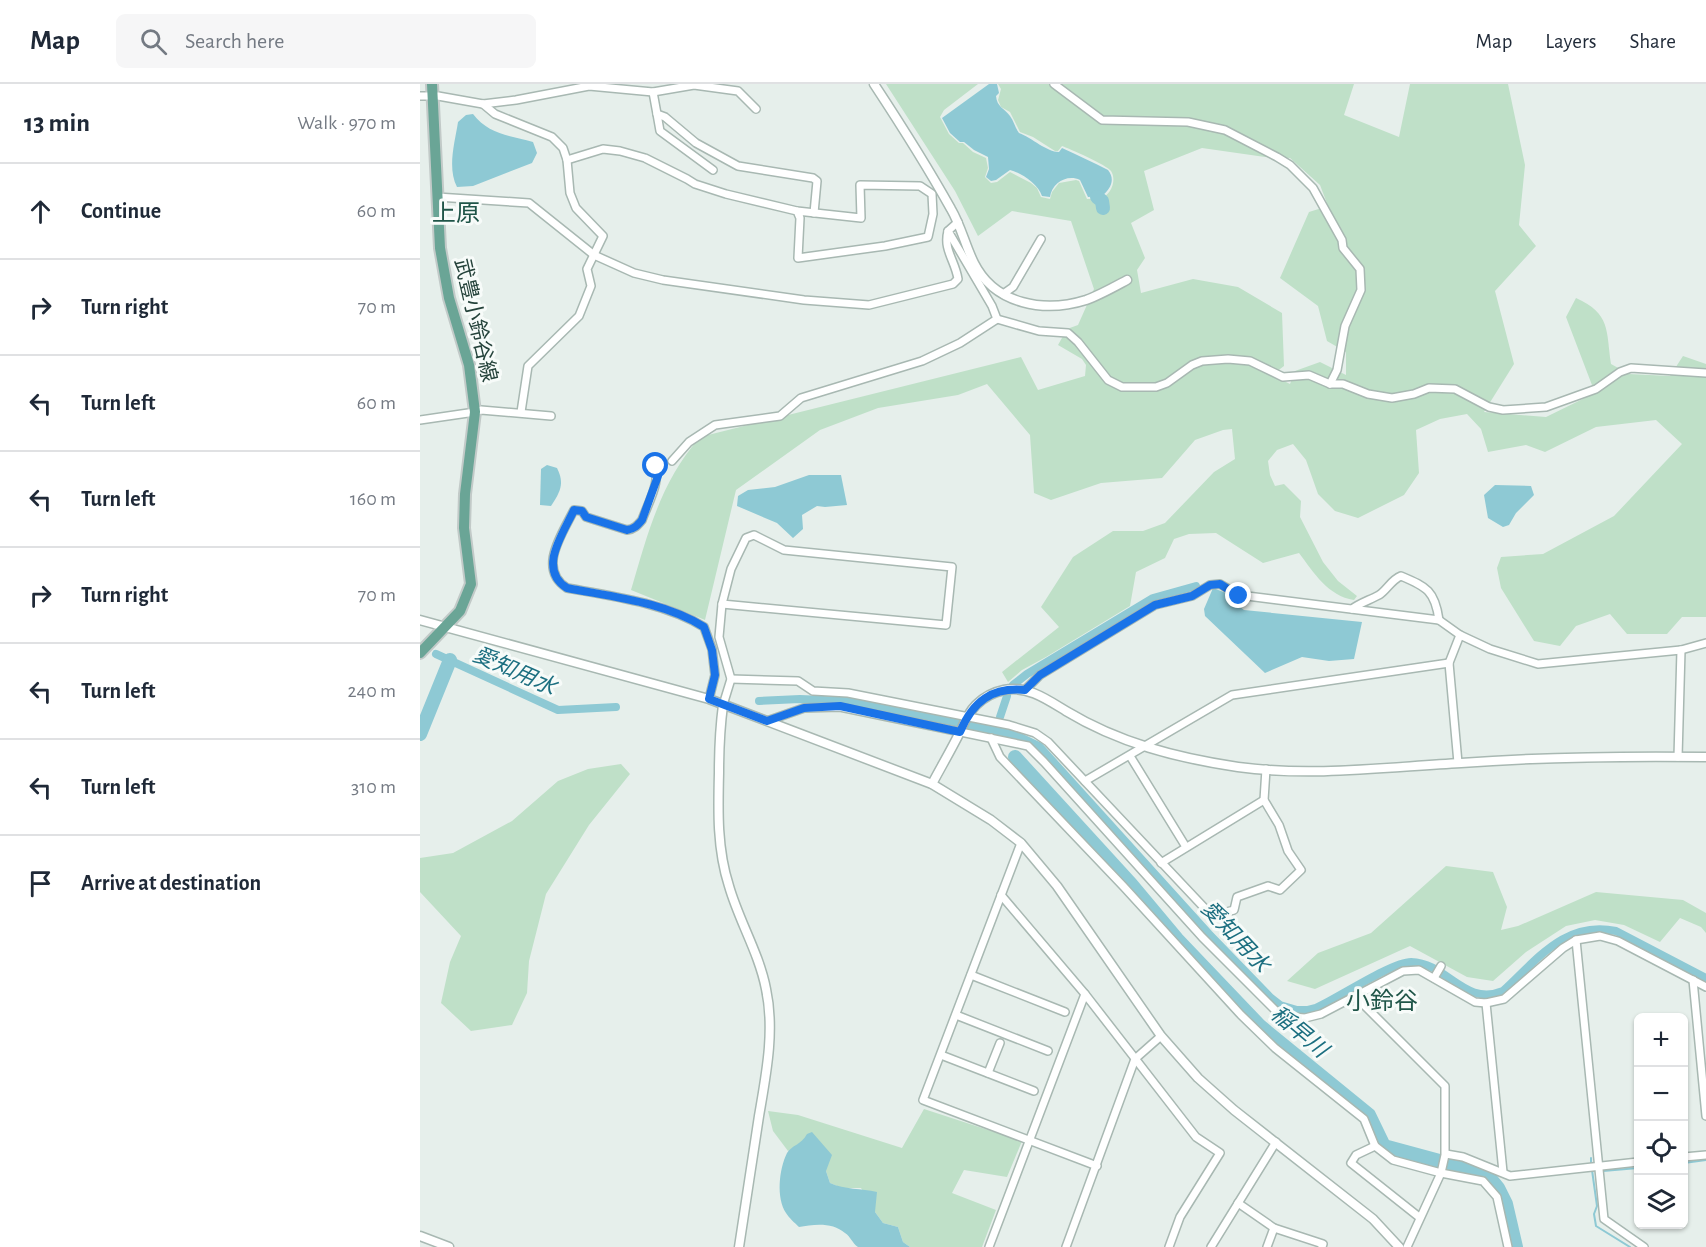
<!DOCTYPE html>
<html lang="en">
<head>
<meta charset="utf-8">
<style>
  body { margin:0; font-family:"Alegreya Sans","Noto Sans JP",sans-serif; background:#f6f6f7; color:#1f2937 }
  .controls { position:absolute; right:18px; bottom:18px; display:grid; overflow:hidden; border-radius:9px; box-shadow:0 2px 4px #0004 }
  .controls button { width:54px; height:54px; display:grid; place-items:center; padding:0; border:0; border-bottom:2px solid #e0e1e3; background:#fff; color:#1f2937; font:30px sans-serif }
  .stop { position:absolute; width:18px; height:18px; margin:-14px; border:4px solid #1a73e8; border-radius:50%; background:#fff }
  .stop.end { background:#1a73e8; border-color:#fff; box-shadow:0 2px 6px #0008 }
  .list { margin:0; padding:0; list-style:none }
  h2 { display:flex; justify-content:space-between; align-items:center; height:78px; margin:0; padding:0 24px; font-size:26px }
  h2 small { font-size:20px; font-weight:400; color:#747a83 }
  .list li { display:grid; grid-template-columns:39px 1fr auto; gap:18px; align-items:center; box-sizing:border-box; height:96px; padding:0 24px; border-top:2px solid #e0e1e3 }
  .list b { display:block; font-size:22px; white-space:nowrap }
  .list em { font-size:20px; font-style:normal; color:#747a83 }
  .icon { flex:none; width:33px; height:33px; fill:none; stroke:currentColor; stroke-width:2; stroke-linecap:round; stroke-linejoin:round }
  .map { position:relative; flex:none; width:1286px; height:1163px; overflow:hidden }
  header { display:flex; align-items:center; gap:36px; box-sizing:border-box; height:84px; padding:0 30px; background:#fff; border-bottom:2px solid #e0e1e3 }
  header strong { font-size:28px }
  nav { display:flex; gap:33px; margin-inline-start:auto; font-size:21px }
  .search { width:420px; height:54px; background:#f6f6f7; display:flex; align-items:center; gap:15px; box-sizing:border-box; padding:0 21px; border-radius:9px; color:#747a83; font-size:22px }
  main { display:flex }
  aside { flex:1; background:#fff }
  .map>svg:first-child { display:block }
  .green { fill:#bfe0c8; fill-rule:evenodd }
  .water { fill:#8ec9d4 }
  .lines { fill:none; stroke-linecap:round; stroke-linejoin:round }
  .stream { stroke:#8ec9d4; stroke-width:2 }
  .canal { stroke:#8ec9d4; stroke-width:8 }
  .river { stroke:#8ec9d4; stroke-width:14 }
  .minor-casing { stroke:#a8b8b2; stroke-width:10 }
  .tertiary-casing { stroke:#a8b8b2; stroke-width:11 }
  .primary-casing { stroke:#c2cac8; stroke-width:14 }
  .minor { stroke:#fff; stroke-width:7 }
  .tertiary { stroke:#fff; stroke-width:8 }
  .primary { stroke:#6aa596; stroke-width:10 }
  .route { stroke:#1a73e8; stroke-width:8 }
  .labels { text-anchor:middle; stroke-width:6; stroke-linejoin:round; paint-order:stroke }
  .street-label { font-size:21px; fill:#24423a; stroke:#f7fbf9 }
  .water-label { font-size:22px; font-style:italic; fill:#1c6f80; stroke:#f7fbf9 }
  .quarter-label { font-size:24px; fill:#1f5548; stroke:#f7fbf9 }
</style>
</head>
<body>
<header>
<strong>Map</strong>
<div class="search"><svg class="icon" aria-label="search" viewBox="0 0 24 24"><circle cx="10" cy="10" r="6"/><path d="M15 15l6 6"/></svg>Search here</div>
<nav><a>Map</a><a>Layers</a><a>Share</a></nav>
</header>
<main>
<aside>
<h2>13 min<small>Walk · 970 m</small></h2>
<ul class="list">
<li><svg class="icon" aria-label="ahead" viewBox="0 0 24 24"><path d="M12 20V5M6 11l6-6 6 6"/></svg><div><b>Continue</b></div><em>60 m</em></li>
<li><svg class="icon" aria-label="right" viewBox="0 0 24 24"><path d="M7 20v-9h11M14 6l5 5-5 5"/></svg><div><b>Turn right</b></div><em>70 m</em></li>
<li><svg class="icon" aria-label="left" viewBox="0 0 24 24"><path d="M17 20v-9H6M10 6l-5 5 5 5"/></svg><div><b>Turn left</b></div><em>60 m</em></li>
<li><svg class="icon" aria-label="left" viewBox="0 0 24 24"><path d="M17 20v-9H6M10 6l-5 5 5 5"/></svg><div><b>Turn left</b></div><em>160 m</em></li>
<li><svg class="icon" aria-label="right" viewBox="0 0 24 24"><path d="M7 20v-9h11M14 6l5 5-5 5"/></svg><div><b>Turn right</b></div><em>70 m</em></li>
<li><svg class="icon" aria-label="left" viewBox="0 0 24 24"><path d="M17 20v-9H6M10 6l-5 5 5 5"/></svg><div><b>Turn left</b></div><em>240 m</em></li>
<li><svg class="icon" aria-label="left" viewBox="0 0 24 24"><path d="M17 20v-9H6M10 6l-5 5 5 5"/></svg><div><b>Turn left</b></div><em>310 m</em></li>
<li><svg class="icon" aria-label="arrive" viewBox="0 0 24 24"><path d="M6 21V4h12l-3 4 3 4H6"/></svg><div><b>Arrive at destination</b></div></li>
</ul>
</aside>
<div class="map">
<svg width="1286" height="1163" viewBox="0 0 1286 1163">
  <rect width="100%" height="100%" fill="#e6efeb"/>
  <g class="green">
    <path d="M466,0H558L524,26L520,33L529,50L539,59H543L553,68L566,74L568,84L565,93L571,99L577,98L590,88L611,99L617,104L621,113L630,115L632,108L639,99L656,96L659,97L667,115C671,115 677,115 681,114C691,111 697,96 691,87C687,81 648,64 642,62L638,67H635L613,53L600,48L590,28L581,23L578,16L581,5L578,0H934L924,31L979,53L990,0H1088L1105,81L1099,141L1116,162L1075,207L1094,280L1064,328L1126,333L1175,309L1146,233L1156,214C1191,230 1186,246 1191,280L1209,290L1250,292L1263,272L1286,280V533H1262L1247,550H1207L1190,530L1156,542L1140,562L1114,557L1081,504L1077,484L1081,473L1123,470L1194,432L1262,360L1236,336L1176,343L1125,368L1106,361L1068,368L1061,345L1047,330L1020,335L996,346L999,389L984,411L938,434L915,427L898,410L886,376L873,360L857,366L848,377L850,391L855,402L864,400L881,417L880,433L903,478L918,497L937,512L934,516C908,512 894,489 879,469L843,479L796,449L769,450L754,455L745,474L716,488L710,522L626,573L602,586L588,598L582,588L639,543L621,523L653,473L693,447H723L745,439L794,388L815,375L812,345L803,346L775,356L742,394L681,399L631,416L614,409L610,351L567,300L538,311L458,324L400,346L316,406L285,536L211,506C228,449 240,399 280,353L601,273L618,306L665,292L666,281L662,275L638,261L647,245L658,241L674,205L651,137L592,127L558,152L535,107ZM782,64L845,73L870,74L900,101L908,122L889,128L860,194L898,222L907,257L926,268V291L900,278L875,287L870,300L852,291L864,282L862,229L818,203L773,195L721,209L717,186L725,174L711,139L734,126L724,87Z"/>
    <path d="M201,680L210,690L169,741L126,810L109,877L107,909L92,941L51,947L21,919L30,878L41,852L0,808V774L33,769L92,737L138,697L168,685Z"/>
    <path d="M1026,782L1073,788L1087,823L1081,846L1098,842L1176,808L1263,816L1286,829V849L1281,843L1260,834L1240,858L1204,841L1175,836L1146,842L1106,868L1073,897L1047,893L990,862L895,905L867,897L898,869L951,849Z"/>
    <path d="M504,1025L602,1057L587,1093L544,1086L532,1109L576,1126L562,1163H490L483,1158L478,1143L463,1139L455,1128L441,1104H422L410,1099L406,1087L382,1058L368,1067L353,1047L348,1027L378,1031L482,1064Z"/>
  </g>
  <g class="water">
    <path d="M569,0H577L579,9L576,12C577,23 584,24 590,32C594,37 595,44 599,49C612,54 627,68 639,68L642,64C657,71 673,78 688,86C696,96 690,105 682,112L668,113L660,96C647,90 632,99 630,113L622,112C618,100 602,89 590,86L576,96L571,97L566,93L569,85L568,73L554,66L544,58H540L530,49L522,34Z"/>
    <path d="M53,30C68,50 90,52 113,58L117,69L112,79L53,102L37,103C27,84 35,58 38,38L46,31Z"/>
    <path d="M127,381L137,384C145,400 140,408 131,422L120,421L121,385Z"/>
    <path d="M389,391H421L427,421L405,423L397,422L382,431L383,445L373,454L357,439L317,422L318,412L328,406L355,403Z"/>
    <path d="M1075,401L1111,402L1114,411L1096,429L1089,441L1083,443L1068,434L1064,411Z"/>
    <path d="M793,504L814,512L815,519L824,526L942,538L934,575L909,577L882,573L845,589L785,532L784,525Z"/>
    <path d="M392,1048L412,1071L406,1087L410,1099C425,1106 441,1104 457,1108L455,1128L463,1139L478,1143L483,1158L490,1163H438C432,1159 431,1153 425,1149C413,1138 394,1140 379,1143C375,1139 369,1134 366,1129C356,1114 359,1085 367,1069C372,1061 381,1061 387,1050Z"/>
  </g>
  <g class="lines">
    <g class="stream">
      <path d="M1171,1074V1080"/>
      <path d="M1264,1079L1286,1076"/>
      <path d="M1172,1086L1177,1122L1174,1130L1176,1142L1210,1163"/>
      <path d="M1183,1087L1218,1084"/>
    </g>
    <g class="canal">
      <path d="M16,570L138,626L196,623"/>
      <path d="M593,601L607,590L733,514L776,502"/>
      <path d="M339,617L380,615L427,617L596,651L619,662L789,850L851,914L860,921L877,926H888L896,924C918,914 972,878 991,878C1028,879 1044,923 1083,907C1117,876 1145,836 1196,847L1286,894"/>
      <path d="M580,633L587,612"/>
    </g>
    <g class="river">
      <path d="M677,113L682,117L683,124"/>
      <path d="M0,650L30,576"/>
      <path d="M595,673L711,800L757,855L840,942L949,1031L964,1062L1049,1085L1069,1093L1078,1104L1086,1120L1096,1163"/>
    </g>
    <g class="minor-casing">
      <g id="minor">
        <path d="M634,0L682,36L768,38L805,46L857,73L870,81L893,104L922,156L923,164L940,185L941,206L925,242L917,286L910,300"/>
        <path d="M233,8L237,30L245,33L276,59L318,82L393,94L397,97L394,129"/>
        <path d="M0,12H18L63,20L96,16L169,2L233,8L274,1L318,7L336,25"/>
        <path d="M63,20L75,30L132,53L143,64L147,76L150,109L156,124L183,152L167,185L171,202L159,232L108,282L101,328"/>
        <path d="M237,30L240,47L293,86"/>
        <path d="M147,76L183,65L200,67L225,74L267,95L275,100L306,110L377,127L441,134L440,101L500,102L512,110L513,130L508,153L465,162L378,174L380,134L377,127"/>
        <path d="M17,113L109,119L174,171L214,189L243,196L384,216L449,221L533,200L538,195C535,176 523,166 528,147"/>
        <path d="M538,138L528,147L572,222L577,235L619,247L648,249L658,258L688,296L702,303H736L747,299L772,281L782,277L808,275L830,277L863,293L889,291L910,300H923L948,310L972,314L994,310L1009,304L1035,305L1069,323L1083,326L1126,323L1176,305L1200,288L1211,284L1286,289"/>
        <path d="M583,210L593,203L621,155"/>
        <path d="M0,336L55,328L61,326L131,332"/>
        <path d="M232,377C244,393 228,419 222,436C217,442 214,445 207,446L166,433L162,427L154,426C142,450 117,485 147,504C192,512 245,519 284,543L292,565L295,591L289,615"/>
        <path d="M252,377L269,358L295,341L360,332L381,314L502,277L540,259L577,235"/>
        <path d="M334,451L364,466L532,483L526,541L302,520L311,485L326,454Z"/>
        <path d="M302,520L299,553L311,595L303,621"/>
        <path d="M932,525C940,519 950,516 959,511C967,506 971,496 981,492C1007,503 1015,507 1019,536"/>
        <path d="M311,595L378,597L393,607L428,609L589,641L615,649L628,658L792,832L814,826L817,813L848,802L860,806L881,786L868,767L859,741L844,716L846,685"/>
        <path d="M605,606L620,591L735,521L772,512L790,501L800,500L819,511L1019,536L1040,551L1070,565L1118,580L1261,566L1286,559"/>
        <path d="M347,637L384,624L420,623L608,662L624,678L782,853L856,927L872,933L885,934L901,930L983,887L999,886L1055,918L1066,919L1084,915L1143,864L1156,856L1180,852L1198,857L1286,903"/>
        <path d="M571,654L580,673L704,803L821,931L855,964L944,1035L955,1062L973,1076L1021,1089L1063,1097L1077,1113L1088,1163"/>
        <path d="M710,672L766,763"/>
        <path d="M1258,673L1261,566"/>
        <path d="M1038,679L1029,579L1040,551"/>
        <path d="M665,697L812,611L1029,579"/>
        <path d="M601,759L503,1016L677,1082"/>
        <path d="M741,779L844,716"/>
        <path d="M1156,856L1184,1135L1224,1163"/>
        <path d="M551,891L645,928"/>
        <path d="M1014,894L1021,882"/>
        <path d="M1273,896L1286,1032"/>
        <path d="M665,910L776,1053L800,1069L760,1133L749,1163"/>
        <path d="M935,912L1025,1002V1071L1021,1089L987,1163"/>
        <path d="M1066,919L1083,1088"/>
        <path d="M536,931L628,967"/>
        <path d="M521,971L614,1007"/>
        <path d="M568,989L580,959"/>
        <path d="M955,1062L936,1071L931,1079L999,1133"/>
        <path d="M1026,1070L1043,1073L1090,1092L1218,1078"/>
        <path d="M1264,1073L1286,1071"/>
        <path d="M818,1119L854,1144L903,1160L902,1163"/>
        <path d="M569,1163L665,910L581,811"/>
        <path d="M646,1163L715,975L741,952"/>
        <path d="M791,1163L856,1058"/>
        <path d="M847,1163L854,1144"/>
      </g>
    </g>
    <g class="tertiary-casing">
      <g id="tertiary">
        <path d="M454,0C481,41 507,82 531,125C541,142 545,161 554,179C575,221 625,229 666,216C680,211 694,203 707,196"/>
        <path d="M0,536L289,615L512,700L571,736L601,759L637,802L741,952L778,994L814,1026L953,1135L979,1163"/>
        <path d="M303,621C300,644 299,666 299,689C298,727 297,765 309,802C319,837 339,869 346,905C355,947 346,991 339,1032C332,1076 326,1119 319,1163"/>
        <path d="M512,700C521,683 531,666 540,648C544,639 548,629 556,621C563,614 574,608 584,606C607,601 628,616 646,627C699,659 757,674 818,683C892,693 967,683 1041,679C1122,673 1204,672 1286,673"/>
        <path d="M0,1152L29,1163"/>
      </g>
    </g>
    <g class="primary-casing">
      <path id="primary" d="M0,569L40,527L51,500L44,444L45,410L55,328L49,281L29,214L20,164L12,0"/>
    </g>
    <use href="#minor" class="minor"/>
    <use href="#tertiary" class="tertiary"/>
    <use href="#primary" class="primary"/>
  </g>
  <g class="lines">
    <path class="route" d="M236,382L238,392L222,436C217,442 214,445 207,446L166,433L162,427L154,426C143,450 117,485 147,504C193,513 244,518 284,543L292,566L295,591L289,615L347,637L384,624L420,622L540,648C553,617 572,603 605,606L620,591L735,521L772,512L790,501L800,500L819,512"/>
  </g>
  <g class="labels">
    <g class="street-label">
      <text transform="translate(56 236) rotate(77)" y="7">武豊小鈴谷線</text>
    </g>
    <g class="water-label">
      <text transform="translate(95 586) rotate(24)" y="8">愛知用水</text>
      <text transform="translate(816 852) rotate(47)" y="8">愛知用水</text>
      <text transform="translate(880 947) rotate(40)" y="8">稲早川</text>
    </g>
    <g class="quarter-label">
      <text x="36" y="137">上原</text>
      <text x="962" y="925">小鈴谷</text>
    </g>
  </g>
</svg>
<div class="controls">
<button>+</button>
<button>−</button>
<button><svg class="icon" aria-label="locate" viewBox="0 0 24 24"><circle cx="12" cy="12" r="6"/><path d="M12 2v4M12 18v4M2 12h4M18 12h4"/></svg></button>
<button><svg class="icon" aria-label="layers" viewBox="0 0 24 24"><path d="M12 4l9 5-9 5-9-5zM3 14l9 5 9-5"/></svg></button>
</div>
<div class="stop" style="left:236px;top:382px"></div>
<div class="stop end" style="left:819px;top:512px"></div>
</div>
</main>
</body>
</html>
